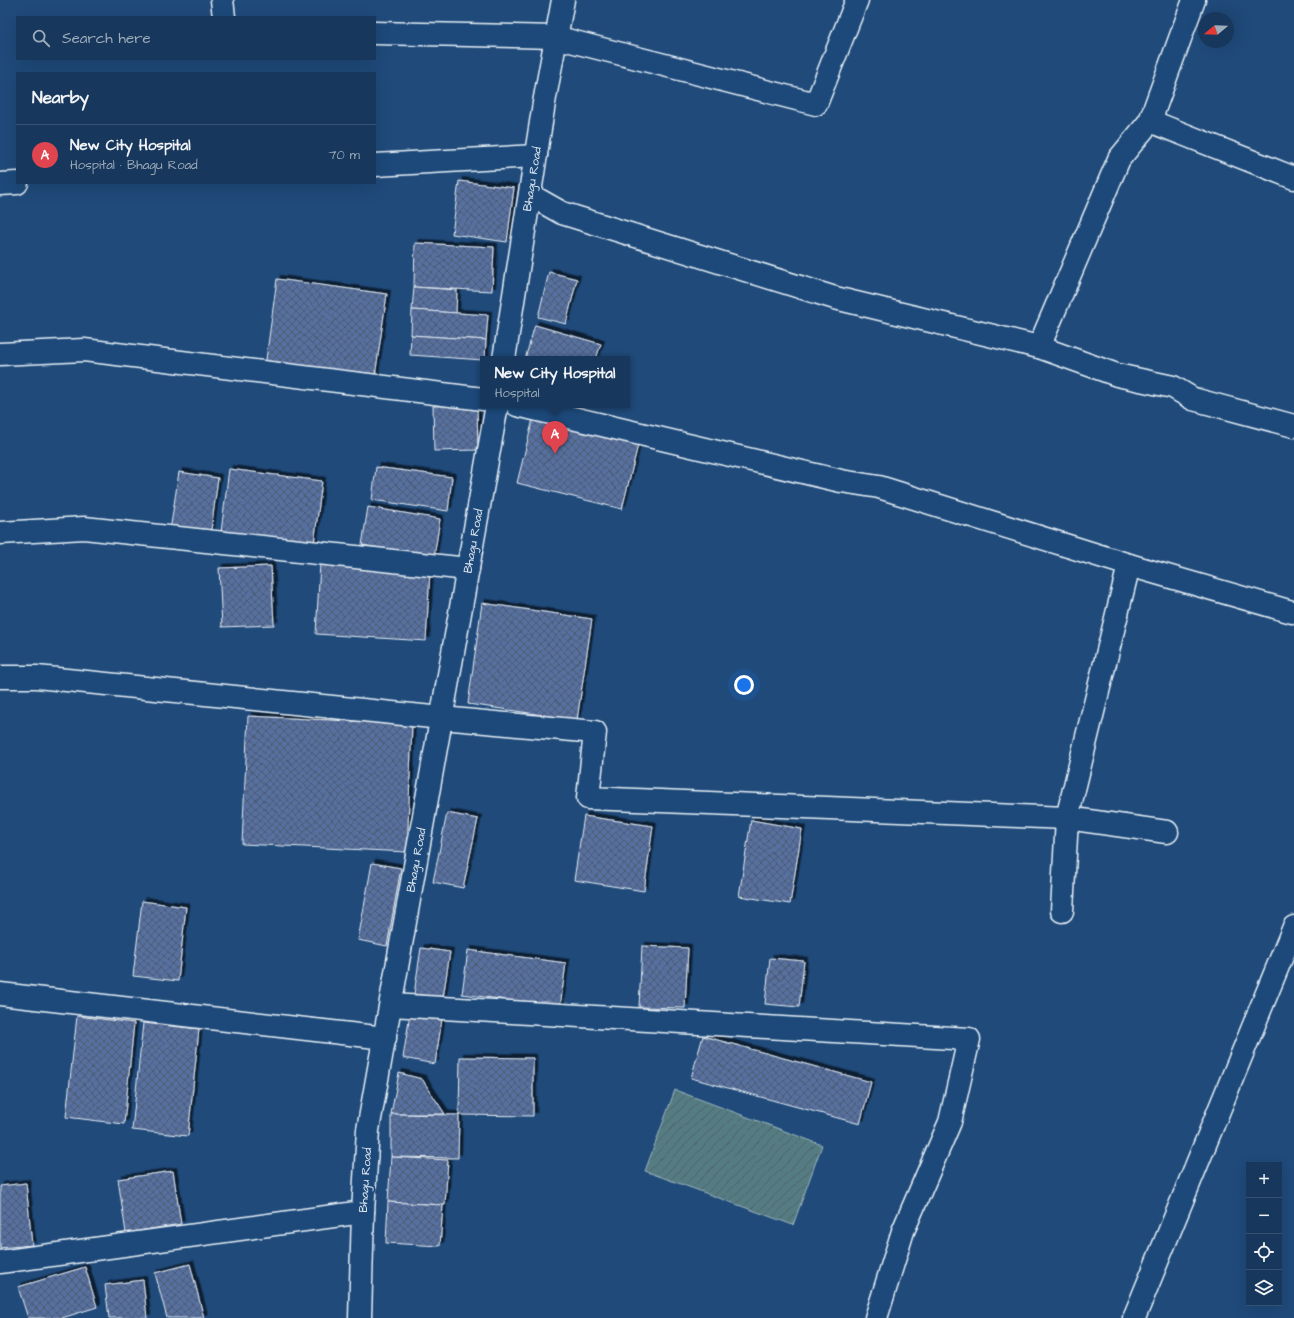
<!DOCTYPE html>
<html lang="en">
<head>
<meta charset="utf-8">
<style>
  body { margin:0; font-family:"Architects Daughter",sans-serif; background:#244365; color:#f1f3f6 }
  .controls { position:absolute; right:12px; bottom:12px; display:grid; overflow:hidden; border-radius:0px; box-shadow:0 4px 16px #0002 }
  .controls button { width:36px; height:36px; display:grid; place-items:center; padding:0; border:0; border-bottom:1px solid #365272; background:#17385c; color:#f1f3f6; font:20px sans-serif }
  .compass { position:absolute; left:1198px; top:12px; width:36px; height:36px; border-radius:50%; background:#17385c; box-shadow:0 4px 16px #0002; rotate:251deg }
  .you { position:absolute; left:744px; top:685px; width:14px; height:14px; margin:-10px; border:3px solid #fff; border-radius:50%; background:#1a73e8; box-shadow:0 0 0 6px #1a73e833 }
  .badge { display:grid; place-items:center; width:26px; height:26px; border-radius:50%; background:#ff9aa2; color:#fff; font-size:13px; font-weight:700 }
  .pin { position:absolute; translate:-50% -33px; filter:drop-shadow(0 1px 2px #0008) }
  .pin::after { content:''; position:absolute; top:21px; width:14px; height:12px; background:inherit; clip-path:polygon(0 0,100% 0,50% 100%) }
  .popup { position:absolute; left:480px; top:356px; width:150px; height:52px; box-sizing:border-box; display:grid; place-content:center; border-radius:0px; background:#17385c; filter:drop-shadow(0 1px 3px #0005); font-size:13px; white-space:nowrap; color:#9eacbb }
  .popup b { font-size:15px; color:#f1f3f6 }
  .popup::after { content:''; position:absolute; left:50%; top:100%; margin-left:-8px; border:8px solid transparent; border-top-color:#17385c }
  .list { margin:0; padding:0; list-style:none }
  h2 { display:flex; justify-content:space-between; align-items:center; height:52px; margin:0; padding:0 16px; font-size:17px }
  h2 small { font-size:13px; font-weight:400; color:#9eacbb }
  .list li { display:grid; grid-template-columns:26px 1fr auto; gap:12px; align-items:center; box-sizing:border-box; height:60px; padding:0 16px; border-top:1px solid #365272 }
  .list b { display:block; font-size:15px; white-space:nowrap }
  .list p { margin:0; font-size:13px; white-space:nowrap; color:#9eacbb }
  .list em { font-size:13px; font-style:normal; color:#9eacbb }
  .icon { flex:none; width:22px; height:22px; fill:none; stroke:currentColor; stroke-width:2; stroke-linecap:round; stroke-linejoin:round }
  .map { position:relative; flex:none; width:1294px; height:1318px; overflow:hidden }
  .search { position:absolute; background:#17385c; box-shadow:0 4px 16px #0002; left:16px; top:16px; width:360px; height:44px; display:flex; align-items:center; gap:10px; box-sizing:border-box; padding:0 14px; border-radius:0px; color:#9eacbb; font-size:15px }
  .panel { position:absolute; background:#17385c; box-shadow:0 4px 16px #0002; left:16px; top:72px; width:360px; height:112px; border-radius:0px }
  .map>svg:first-child { display:block }
  .garden { fill:url(#garden-furrows); stroke:#9eb6bd }
  .building { fill:url(#building-cross-hatch); stroke:#e8f1f8; filter:url(#shadow) }
  .lines { fill:none; stroke-linecap:round; stroke-linejoin:round }
  .minor-casing { stroke:#e8f1f8; stroke-width:25 }
  .tertiary-casing { stroke:#e8f1f8; stroke-width:25 }
  .minor { stroke:#1f4a7a; stroke-width:22 }
  .tertiary { stroke:#1f4a7a; stroke-width:22 }
  .labels { text-anchor:middle; stroke-width:3.5; stroke-linejoin:round; paint-order:stroke }
  .street-label { font-size:12px; fill:#e8f1f8; stroke:#1f4a7a }
</style>
</head>
<body>
<div class="map">
<svg width="1294" height="1318" viewBox="0 0 1294 1318">
  <defs>
    <pattern id="garden-furrows" width="10" height="10" patternUnits="userSpaceOnUse"><rect width="10" height="10" fill="#557b82"/><path d="M-1 1l2-2M0 10L10 0M9 11l2-2" fill="none" stroke="#4e6469"/></pattern>
    <pattern id="building-cross-hatch" width="8" height="8" patternUnits="userSpaceOnUse"><rect width="8" height="8" fill="#576fa0"/><path d="M0 0l8 8M0 8l8-8" fill="none" stroke="#4e5a71"/></pattern>
    <filter id="shadow"><feDropShadow dx="3.5" dy="-3.5" stdDeviation="0" flood-color="#0009"/></filter>
  </defs>
  <rect width="100%" height="100%" fill="#1f4a7a"/>
  <filter id="ink" filterUnits="userSpaceOnUse"><feTurbulence type="fractalNoise" baseFrequency=".025" numOctaves="2"/><feDisplacementMap in="SourceGraphic" scale="8" xChannelSelector="R" yChannelSelector="G"/><feConvolveMatrix kernelMatrix="1 2 1 2 8 2 1 2 1" color-interpolation-filters="sRGB"/></filter>
  <g filter="url(#ink)">
    <path class="garden" d="M675,1090L822,1145L793,1225L645,1171Z"/>
    <g class="building">
      <path d="M459,181L514,188L507,242L452,234Z"/>
      <path d="M415,243L494,247L492,291L414,287Z"/>
      <path d="M549,272L577,279L566,324L538,317Z"/>
      <path d="M277,279L387,294L374,383L265,367Z"/>
      <path d="M414,287L457,290L456,313L412,310Z"/>
      <path d="M412,310L488,315L486,340L411,335Z"/>
      <path d="M535,325L601,344L596,359H525Z"/>
      <path d="M411,335L486,340L485,359H483V360L410,355Z"/>
      <path d="M477,405L478,450L434,451L433,406Z"/>
      <path d="M534,415L639,441L622,509L517,483Z"/>
      <path d="M376,467L452,477L448,511L372,500Z"/>
      <path d="M229,469L322,481L314,544L221,532Z"/>
      <path d="M179,472L218,478L210,538L170,531Z"/>
      <path d="M368,507L440,519L434,557L362,545Z"/>
      <path d="M320,563L430,571L426,641L316,634Z"/>
      <path d="M271,566L274,625L222,627L219,568Z"/>
      <path d="M482,603L592,619L577,720L468,704Z"/>
      <path d="M248,716L412,724L407,852L242,844Z"/>
      <path d="M447,813L478,819L463,888L433,882Z"/>
      <path d="M584,816L653,826L644,891L574,880Z"/>
      <path d="M751,820L802,829L790,904L739,896Z"/>
      <path d="M372,863L401,868L387,946L358,940Z"/>
      <path d="M142,901L186,907L178,981L133,976Z"/>
      <path d="M642,946L688,948L685,1008L639,1007Z"/>
      <path d="M421,948L450,952L443,998L414,994Z"/>
      <path d="M468,950L566,963L560,1007L462,994Z"/>
      <path d="M770,958L804,961L799,1007L765,1004Z"/>
      <path d="M410,1014L442,1019L435,1064L403,1058Z"/>
      <path d="M77,1016L134,1023L124,1124L66,1117Z"/>
      <path d="M143,1023L199,1029L188,1136L132,1130Z"/>
      <path d="M703,1036L871,1082L860,1124L691,1078Z"/>
      <path d="M460,1057L533,1058V1116L459,1115Z"/>
      <path d="M399,1073L422,1079L445,1114H391Z"/>
      <path d="M391,1114L459,1115L458,1158L391,1157Z"/>
      <path d="M391,1157L448,1160L445,1205L388,1202Z"/>
      <path d="M173,1171L181,1224L126,1233L118,1179Z"/>
      <path d="M26,1183L32,1245L0,1248V1186Z"/>
      <path d="M388,1202L443,1205L440,1246L386,1243Z"/>
      <path d="M190,1264L204,1318H167L155,1273Z"/>
      <path d="M85,1267L97,1307L62,1318H28L18,1287Z"/>
      <path d="M143,1280L147,1318H109L105,1285Z"/>
    </g>
    <g class="lines">
      <g class="minor-casing">
        <g id="minor">
          <path d="M222,0L224,17"/>
          <path d="M1194,0L1150,121L1294,178"/>
          <path d="M375,33L555,37L816,104L857,0"/>
          <path d="M375,165L536,156"/>
          <path d="M0,184L17,183"/>
          <path d="M530,195L562,213L835,298L1039,347L1117,375L1173,387L1193,399L1294,426"/>
          <path d="M1039,347L1119,159L1150,121"/>
          <path d="M0,354L84,350L483,399"/>
          <path d="M517,405L841,481L879,487L1129,565L1292,612"/>
          <path d="M0,533L84,528L468,569"/>
          <path d="M0,677H37L442,718L595,732L588,798L1067,818L1167,832"/>
          <path d="M1062,911L1067,818L1129,565"/>
          <path d="M0,994L385,1038"/>
          <path d="M391,1005L969,1039L950,1122L903,1231L876,1318"/>
          <path d="M0,1262L363,1212"/>
          <path d="M1134,1318L1294,927"/>
        </g>
      </g>
      <g class="tertiary-casing">
        <g id="tertiary">
          <path d="M504,359L544,103L563,0"/>
          <path d="M360,1318L363,1212L368,1130L497,405"/>
        </g>
      </g>
      <use href="#minor" class="minor"/>
      <use href="#tertiary" class="tertiary"/>
    </g>
  </g>
  <g class="labels">
    <g class="street-label">
      <text transform="translate(532 179) rotate(-81)" y="4">Bhagu Road</text>
      <text transform="translate(473 541) rotate(-80)" y="4">Bhagu Road</text>
      <text transform="translate(416 860) rotate(-80)" y="4">Bhagu Road</text>
      <text transform="translate(365 1180) rotate(-86)" y="4">Bhagu Road</text>
    </g>
  </g>
</svg>
<div class="controls">
<button>+</button>
<button>−</button>
<button><svg class="icon" aria-label="locate" viewBox="0 0 24 24"><circle cx="12" cy="12" r="6"/><path d="M12 2v4M12 18v4M2 12h4M18 12h4"/></svg></button>
<button><svg class="icon" aria-label="layers" viewBox="0 0 24 24"><path d="M12 4l9 5-9 5-9-5zM3 14l9 5 9-5"/></svg></button>
</div>
<svg class="compass" viewBox="-18 -18 36 36"><path d="M0-13l5 13h-10z" fill="#e53935"/><path d="M0 13l5-13h-10z" fill="#9eacbb"/></svg>
<div class="you"></div>
<div class="pin badge" style="left:555px;top:454px;background:#e0444e">A</div>
<div class="popup"><b>New City Hospital</b>Hospital</div>
<div class="search"><svg class="icon" aria-label="search" viewBox="0 0 24 24"><circle cx="10" cy="10" r="6"/><path d="M15 15l6 6"/></svg>Search here</div>
<section class="panel">
<h2>Nearby<small></small></h2>
<ul class="list">
<li><span class="badge" style="background:#e0444e">A</span><div><b>New City Hospital</b><p>Hospital · Bhagu Road</p></div><em>70 m</em></li>
</ul>
</section>
</div>
</body>
</html>
